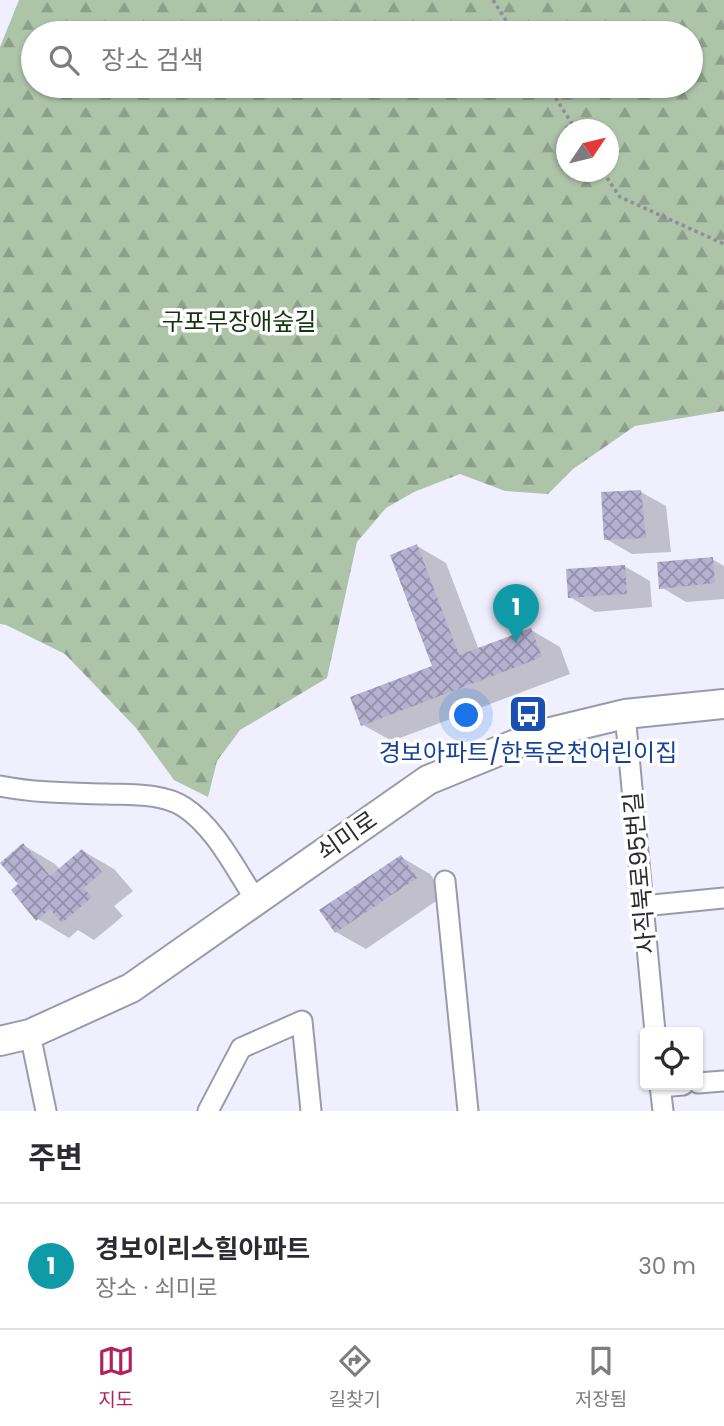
<!DOCTYPE html>
<html lang="ko">
<head>
<meta charset="utf-8">
<style>
  body { margin:0; font-family:Poppins,"Noto Sans KR",sans-serif; background:#f7f7f7; color:#2b2b33 }
  .controls { position:absolute; right:21px; bottom:21px; display:grid; overflow:hidden; border-radius:7px; box-shadow:0 2px 5px #0004 }
  .controls button { width:63px; height:63px; display:grid; place-items:center; padding:0; border:0; border-bottom:2px solid #e1e1e2; background:#fff; color:#2b2b33; font:35px sans-serif }
  .compass { position:absolute; left:556px; top:119px; width:63px; height:63px; border-radius:50%; background:#fff; box-shadow:0 2px 5px #0004; rotate:55deg }
  .you { position:absolute; left:467px; top:716px; width:24px; height:24px; margin:-18px; border:5px solid #fff; border-radius:50%; background:#1a73e8; box-shadow:0 0 0 10px #1a73e833 }
  .badge { display:grid; place-items:center; width:46px; height:46px; border-radius:50%; background:#b1235a; color:#fff; font-size:23px; font-weight:700 }
  .pin { position:absolute; translate:-50% -58px; filter:drop-shadow(0 2px 4px #0008) }
  .pin::after { content:''; position:absolute; top:37px; width:24px; height:21px; background:inherit; clip-path:polygon(0 0,100% 0,50% 100%) }
  .list { margin:0; padding:0; list-style:none }
  h2 { display:flex; justify-content:space-between; align-items:center; height:91px; margin:0; padding:0 28px; font-size:30px }
  h2 small { font-size:23px; font-weight:400; color:#7c7c81 }
  .list li { display:grid; grid-template-columns:46px 1fr auto; gap:21px; align-items:center; box-sizing:border-box; height:126px; padding:0 28px; border-top:2px solid #e1e1e2 }
  .list b { display:block; font-size:26px; white-space:nowrap }
  .list p { margin:0; font-size:23px; white-space:nowrap; color:#7c7c81 }
  .list em { font-size:23px; font-style:normal; color:#7c7c81 }
  .icon { flex:none; width:38px; height:38px; fill:none; stroke:currentColor; stroke-width:2; stroke-linecap:round; stroke-linejoin:round }
  .map { position:relative; flex:none; width:724px; height:1111px; overflow:hidden }
  .search { position:absolute; background:#fff; box-shadow:0 2px 5px #0004; left:21px; right:21px; top:21px; height:77px; display:flex; align-items:center; gap:18px; box-sizing:border-box; padding:0 24px; border-radius:38px; color:#7c7c81; font-size:26px }
  .sheet { height:217px; background:#fff }
  nav { display:flex; justify-content:space-around; align-items:center; box-sizing:border-box; height:98px; border-top:2px solid #e1e1e2; background:#fff; font-size:19px; color:#7c7c81 }
  nav a { display:grid; justify-items:center; gap:4px }
  nav .on { color:#b1235a }
  .map>svg:first-child { display:block }
  .forest { fill:url(#forest-firs); fill-rule:evenodd }
  .shadow { fill:#0003 }
  .building { fill:url(#building-cross-hatch) }
  .lines { fill:none; stroke-linecap:round; stroke-linejoin:round }
  .street-casing { stroke:#9b99aa; stroke-width:23 }
  .secondary-casing { stroke:#9b99aa; stroke-width:32 }
  .path { stroke:#8f8e99; stroke-width:3.5; stroke-dasharray:3.5 3.5; stroke-linecap:butt }
  .street { stroke:#fff; stroke-width:19 }
  .secondary { stroke:#fff; stroke-width:28 }
  .labels { text-anchor:middle; stroke-width:7; stroke-linejoin:round; paint-order:stroke }
  .park-label { font-size:24px; fill:#13350e; stroke:#fff }
  .transit-label { font-size:24px; fill:#164399; stroke:#fff }
  .street-label { font-size:24px; fill:#2d2c33; stroke:#fff }
</style>
</head>
<body>
<div class="map">
<svg width="724" height="1111" viewBox="0 0 724 1111">
  <defs>
    <pattern id="forest-firs" width="22" height="20" patternUnits="userSpaceOnUse" patternTransform="scale(1.75)"><rect width="22" height="20" fill="#adc4a9"/><path d="M5 1l3.5 6h-7zM16 11l3.5 6h-7z" fill="#8d9f8a"/></pattern>
    <pattern id="building-cross-hatch" width="8" height="8" patternUnits="userSpaceOnUse" patternTransform="scale(1.75)"><rect width="8" height="8" fill="#b6b1d1"/><path d="M0 0l8 8M0 8l8-8" fill="none" stroke="#9490aa"/></pattern>
  </defs>
  <rect width="100%" height="100%" fill="#f0effe"/>
  <path class="forest" d="M19,0H724V411L635,426L573,469L548,494L505,491L460,474L414,492L386,508L357,542L327,678L240,730L217,761L208,797L174,780L136,728L65,654L6,625L0,624V47ZM33,33H691V86H33ZM566,130H608V172H566Z"/>
  <g class="shadow">
    <path d="M641,492L666,506L671,552L632,554L606,539Z"/>
    <path d="M417,546L446,563L479,650L531,630L560,647L570,674L392,741L363,725L434,667Z"/>
    <path d="M712,559L724,566V599L686,602L661,587Z"/>
    <path d="M624,566L650,581L652,607L595,612L570,597Z"/>
    <path d="M23,845L55,864L60,870L83,851L114,869L133,891L114,906L123,916L94,940L78,930L69,938L38,919L20,884Z"/>
    <path d="M401,857L430,874L445,895L366,949L336,932L322,910Z"/>
  </g>
  <g class="building">
    <path d="M641,490L646,538L604,540L601,492Z"/>
    <path d="M417,544L459,655L531,628L542,657L361,726L350,697L432,666L390,555Z"/>
    <path d="M713,557L715,583L659,589L657,562Z"/>
    <path d="M625,565L627,594L568,598L566,569Z"/>
    <path d="M23,843L50,876L82,849L102,872L84,888L92,897L62,923L50,909L36,921L11,890L18,884L0,863Z"/>
    <path d="M401,855L417,878L335,933L319,910Z"/>
  </g>
  <g class="lines">
    <g class="street-casing">
      <g id="street">
        <path d="M625,714L655,1032"/>
        <path d="M0,786C35,793 71,793 106,794C132,795 162,793 184,807C216,828 235,869 256,900"/>
        <path d="M445,881L468,1111"/>
        <path d="M643,906L724,898"/>
        <path d="M30,1034L46,1111"/>
        <path d="M698,1083L724,1081"/>
        <path d="M660,1085L663,1111"/>
        <path d="M660,1087L683,1085"/>
        <path d="M208,1111L241,1048L302,1021L311,1111"/>
      </g>
    </g>
    <g class="secondary-casing">
      <path id="secondary" d="M0,1041L30,1034L131,988L428,780L538,735L625,714L724,704"/>
    </g>
    <g class="path">
      <path d="M493,0L514,33"/>
      <path d="M548,86L576,130"/>
      <path d="M603,172L620,197L724,244"/>
    </g>
    <use href="#street" class="street"/>
    <use href="#secondary" class="secondary"/>
  </g>
  <defs>
    <g id="bus-square" transform="scale(2.0125)"><rect x="-9" y="-9" width="18" height="18" rx="4" fill="#1a4fb4" stroke="#fff"/><path d="M-5-6H5V4H4V6H2V4H-2V6H-4V4H-5ZM-3.5-4V0h7V-4ZM-3.5 1.2v1.5H-2V1.2ZM2 1.2v1.5H3.5V1.2Z" fill="#fff"/></g>
  </defs>
  <g fill-rule="evenodd">
    <use href="#bus-square" x="528" y="714"/>
  </g>
  <g class="labels">
    <g class="park-label">
      <text x="239" y="330">구포무장애숲길</text>
    </g>
    <g class="transit-label">
      <text x="528" y="761">경보아파트/한독온천어린이집</text>
    </g>
    <g class="street-label">
      <text transform="translate(347 836) rotate(-35)" y="8">쇠미로</text>
      <text transform="translate(640 873) rotate(-95)" y="8">사직북로95번길</text>
    </g>
  </g>
</svg>
<div class="controls">
<button><svg class="icon" aria-label="locate" viewBox="0 0 24 24"><circle cx="12" cy="12" r="6"/><path d="M12 2v4M12 18v4M2 12h4M18 12h4"/></svg></button>
</div>
<svg class="compass" viewBox="-18 -18 36 36"><path d="M0-13l5 13h-10z" fill="#e53935"/><path d="M0 13l5-13h-10z" fill="#7c7c81"/></svg>
<div class="you"></div>
<div class="pin badge" style="left:516px;top:642px;background:#0f9aa8">1</div>
<div class="search"><svg class="icon" aria-label="search" viewBox="0 0 24 24"><circle cx="10" cy="10" r="6"/><path d="M15 15l6 6"/></svg>장소 검색</div>
</div>
<section class="sheet">
<h2>주변<small></small></h2>
<ul class="list">
<li><span class="badge" style="background:#0f9aa8">1</span><div><b>경보이리스힐아파트</b><p>장소 · 쇠미로</p></div><em>30 m</em></li>
</ul>
</section>
<nav>
<a class="on"><svg class="icon" aria-label="map" viewBox="0 0 24 24"><path d="M3 6l6-2 6 2 6-2v14l-6 2-6-2-6 2zM9 4v14M15 6v14"/></svg>지도</a>
<a><svg class="icon" aria-label="directions" viewBox="0 0 24 24"><path d="M12 3l9 9-9 9-9-9zM9 14v-3h6M13 9l2 2-2 2"/></svg>길찾기</a>
<a><svg class="icon" aria-label="saved" viewBox="0 0 24 24"><path d="M7 4h10v16l-5-4-5 4z"/></svg>저장됨</a>
</nav>
</body>
</html>
